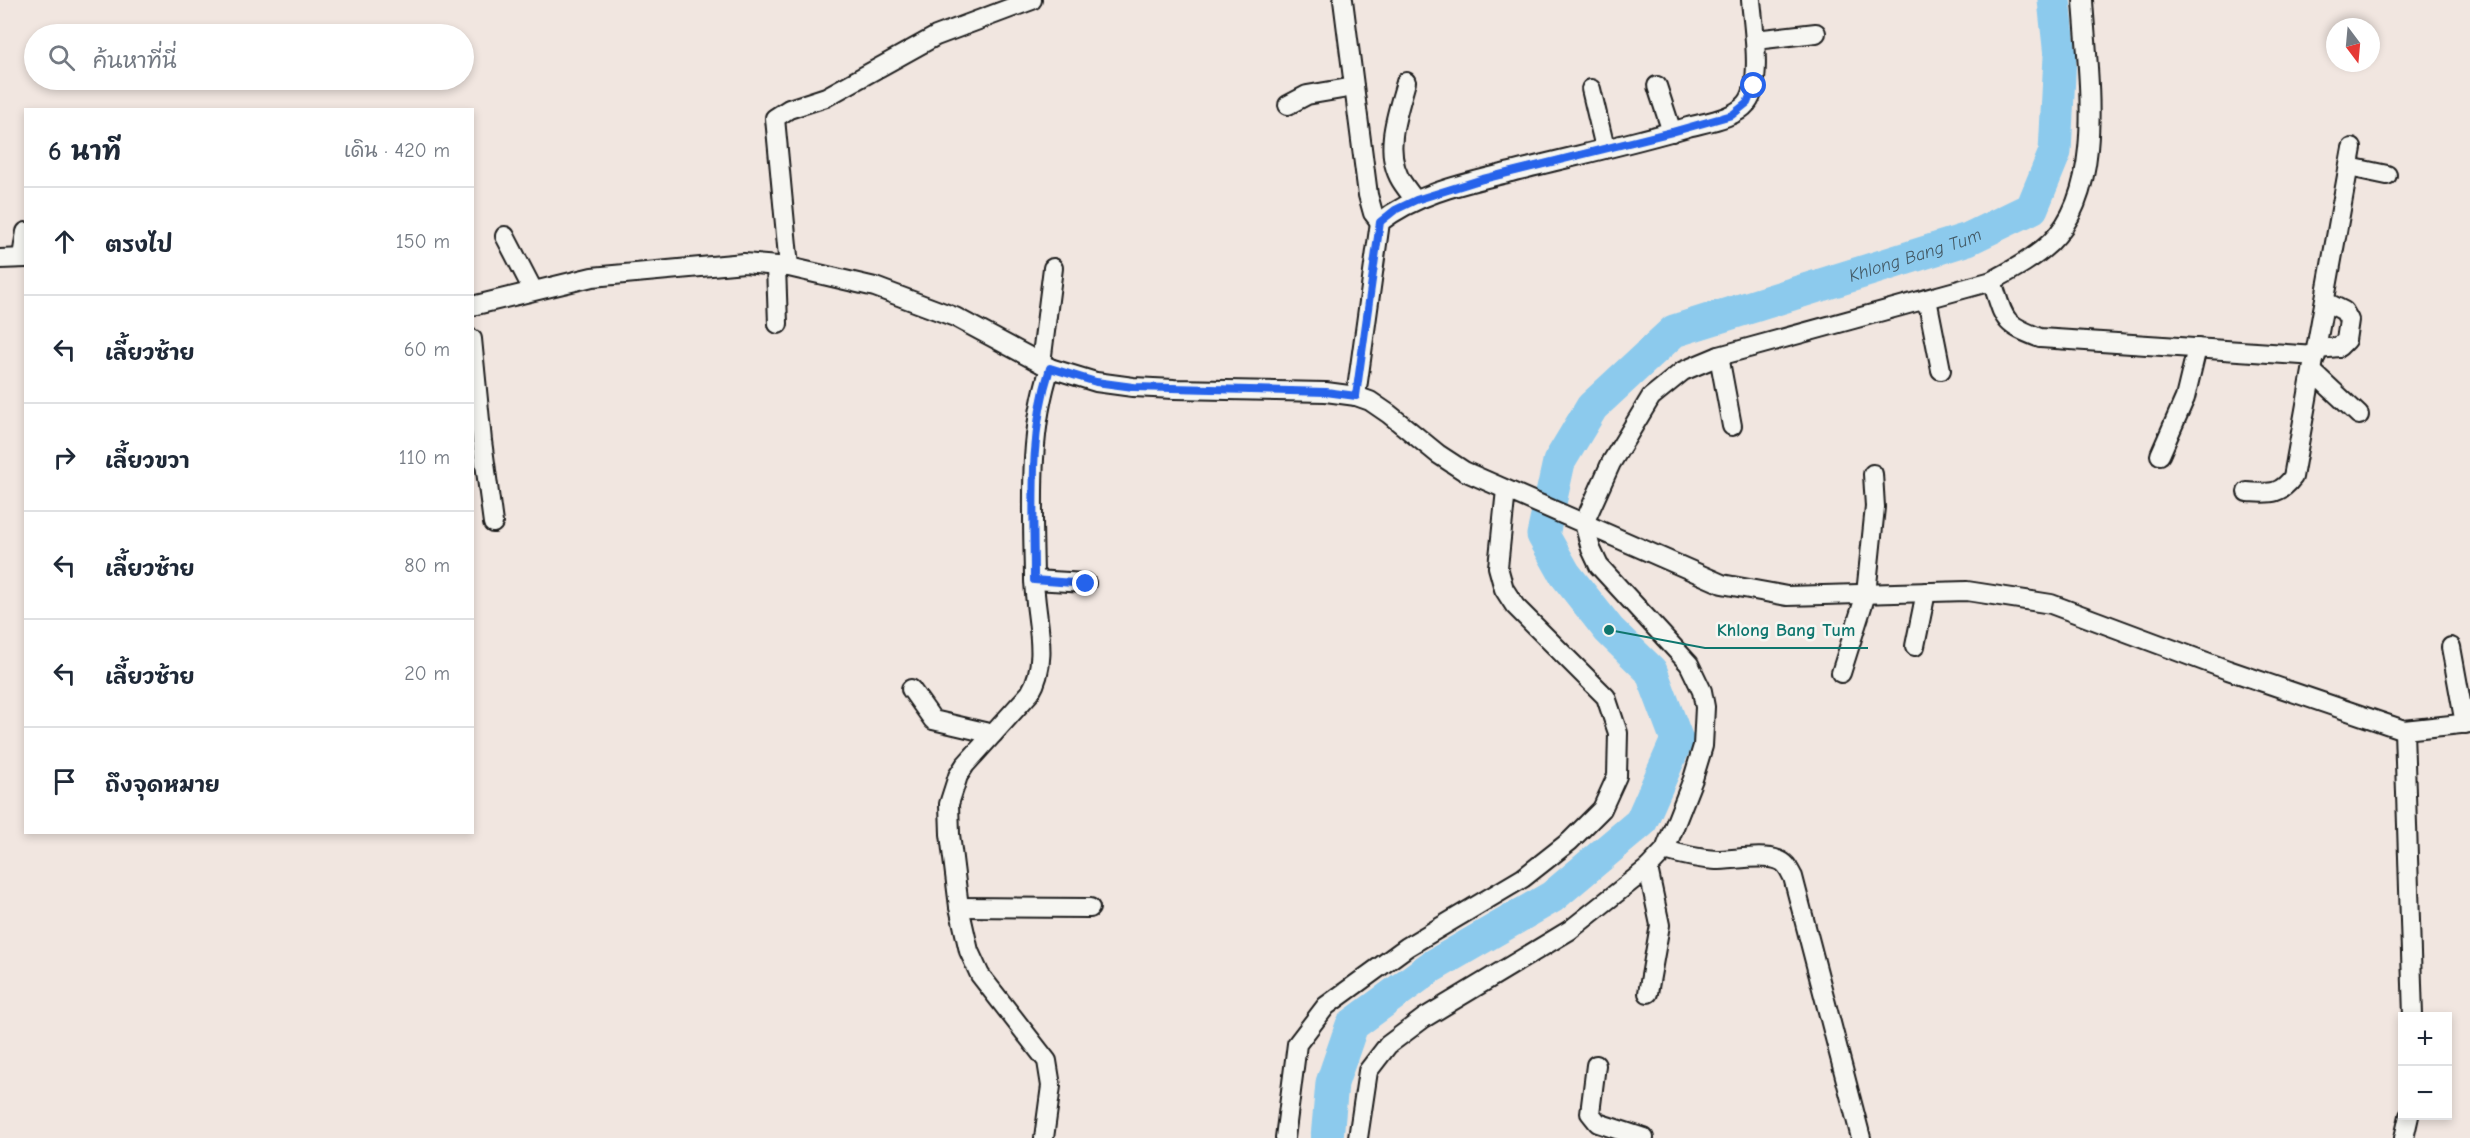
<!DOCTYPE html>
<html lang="th">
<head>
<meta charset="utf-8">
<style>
  body { margin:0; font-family:"Comic Neue","Playpen Sans Thai",sans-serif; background:#f2f2f3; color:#1f2937 }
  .controls { position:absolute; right:18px; bottom:18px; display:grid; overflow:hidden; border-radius:0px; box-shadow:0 3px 9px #0003 }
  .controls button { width:54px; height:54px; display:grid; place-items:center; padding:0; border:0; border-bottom:2px solid #e0e1e3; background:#fff; color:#1f2937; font:30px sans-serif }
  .compass { position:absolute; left:2326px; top:18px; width:54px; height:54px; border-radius:50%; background:#fff; box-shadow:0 3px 9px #0003; rotate:164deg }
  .stop { position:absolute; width:18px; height:18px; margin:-14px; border:4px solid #2563eb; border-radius:50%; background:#fff }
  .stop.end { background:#2563eb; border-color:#fff; box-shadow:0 2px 6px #0008 }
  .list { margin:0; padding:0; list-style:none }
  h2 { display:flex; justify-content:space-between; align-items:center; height:78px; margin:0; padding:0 24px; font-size:26px }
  h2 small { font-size:20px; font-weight:400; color:#747a83 }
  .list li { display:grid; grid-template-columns:39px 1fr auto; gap:18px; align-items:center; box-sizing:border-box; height:108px; padding:0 24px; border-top:2px solid #e0e1e3 }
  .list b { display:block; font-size:22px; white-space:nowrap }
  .list em { font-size:20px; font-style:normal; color:#747a83 }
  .icon { flex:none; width:33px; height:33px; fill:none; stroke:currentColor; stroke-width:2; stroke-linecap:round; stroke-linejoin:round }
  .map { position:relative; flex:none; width:2470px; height:1138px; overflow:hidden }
  .search { position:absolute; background:#fff; box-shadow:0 3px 9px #0003; left:24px; top:24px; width:450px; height:66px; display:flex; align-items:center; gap:15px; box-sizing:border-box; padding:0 21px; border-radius:33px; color:#747a83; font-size:22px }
  .panel { position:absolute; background:#fff; box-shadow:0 3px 9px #0003; left:24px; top:108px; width:450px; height:726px; border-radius:0px }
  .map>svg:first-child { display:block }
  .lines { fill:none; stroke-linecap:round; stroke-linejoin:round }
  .river { stroke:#8ccaed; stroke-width:33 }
  .minor-casing { stroke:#1c1c1c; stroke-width:22 }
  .minor { stroke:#f6f6f2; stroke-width:18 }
  .route { stroke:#2563eb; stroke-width:8 }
  .labels { text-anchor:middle; stroke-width:5; stroke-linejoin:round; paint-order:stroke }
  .water-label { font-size:18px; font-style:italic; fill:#435965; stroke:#f6f6f2 }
  .leader { fill:none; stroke:#0f766e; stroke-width:2 }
  .callout-dot { fill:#0f766e; stroke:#f6f6f2; stroke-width:2 }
  .callout-label { font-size:18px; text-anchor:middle; font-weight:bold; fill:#0f766e; stroke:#f6f6f2; stroke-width:5; stroke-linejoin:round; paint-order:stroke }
</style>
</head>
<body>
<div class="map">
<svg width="2470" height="1138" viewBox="0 0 2470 1138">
  <rect width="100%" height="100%" fill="#f1e6e0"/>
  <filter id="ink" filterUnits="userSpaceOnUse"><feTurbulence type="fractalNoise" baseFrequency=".0167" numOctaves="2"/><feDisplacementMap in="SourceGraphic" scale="12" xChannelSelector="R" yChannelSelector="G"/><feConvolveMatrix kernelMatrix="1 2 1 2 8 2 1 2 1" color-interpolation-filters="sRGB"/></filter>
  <g filter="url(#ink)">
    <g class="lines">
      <path class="river" id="s1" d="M1327,1138L1332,1083L1352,1025L1431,967L1552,897L1641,822L1677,740L1651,671L1609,630L1565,574L1543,535L1559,462L1592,407L1674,331L1968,239L2032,208L2055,152L2060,56L2054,0"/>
      <g class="minor-casing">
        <g id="minor">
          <path d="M1343,0L1368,195L1373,213L1380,222"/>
          <path d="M1755,40L1816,33"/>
          <path d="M1406,82C1398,112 1384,147 1399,177C1403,185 1410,193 1415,200"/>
          <path d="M1657,86L1672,132"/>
          <path d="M1591,89L1605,148"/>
          <path d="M1288,105L1307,95L1354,87"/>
          <path d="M2349,167L2387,175"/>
          <path d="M505,236L533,290"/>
          <path d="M22,257L26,232"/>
          <path d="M0,259L26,258"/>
          <path d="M776,266L778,324"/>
          <path d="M789,267L775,118L789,109L826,97L936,36L1032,0"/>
          <path d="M1992,281C2005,320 2001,323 2040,338L2316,356"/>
          <path d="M1927,299L1941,370"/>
          <path d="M472,306L592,277L744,263L789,267L875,287L955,317L1050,368L1096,382L1133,387L1174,389L1326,392L1356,396L1370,401L1389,414L1438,454L1464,471L1722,584L1787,596L1967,591L2051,604L2228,670L2404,730L2470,723"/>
          <path d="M472,339L482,441L493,523"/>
          <path d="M2318,349L2339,347L2346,340L2349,320L2344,311L2326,302"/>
          <path d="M1719,356L1732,426"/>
          <path d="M1041,363L1053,268"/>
          <path d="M2313,372L2359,415"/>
          <path d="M1356,396L1380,222C1417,193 1467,183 1511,172C1570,157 1630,144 1688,127C1706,122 1734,119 1747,103C1763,83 1753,25 1751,0"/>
          <path d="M2160,455L2185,398L2197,348"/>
          <path d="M2247,492C2269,493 2279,496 2293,477L2352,148"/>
          <path d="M1034,580L1086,583"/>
          <path d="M1915,646L1926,592"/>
          <path d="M2451,647L2465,724"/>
          <path d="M1841,673L1866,594L1875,507L1873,474"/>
          <path d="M911,689L933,720L993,734"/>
          <path d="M2404,730L2413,1016"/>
          <path d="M1665,850C1682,855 1698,859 1716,860C1734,860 1763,854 1778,860C1787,863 1789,870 1793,877L1861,1138"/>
          <path d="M1648,868L1660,925L1648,993"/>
          <path d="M959,907L1090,908"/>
          <path d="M1596,1065L1590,1113L1598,1123L1644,1138"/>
          <path d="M1044,1138L1051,1086L1047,1061L980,975L969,951L959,907L950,834L949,804L958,776L965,765L1030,693C1051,659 1034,615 1034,577C1033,507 1028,435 1050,368"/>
          <path d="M1285,1138L1297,1044L1326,1006L1407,947L1523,878L1570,841L1602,809L1617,776L1618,733L1606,697L1515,606L1504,589L1498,567L1506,490"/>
          <path d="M1358,1138L1368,1071L1388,1045L1424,1018L1570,930L1648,868L1665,850L1693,779L1703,746L1705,707L1702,691L1689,664L1599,566L1591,549L1584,523L1611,463L1651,397L1683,371L1719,356L1992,281C2012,270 2033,259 2050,243C2107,188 2087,72 2083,0"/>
          <path d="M2404,1138L2409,1116"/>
        </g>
      </g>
      <use href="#minor" class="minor"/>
    </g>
  </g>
  <g class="lines" filter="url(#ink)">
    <path class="route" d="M1086,584L1034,580C1034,509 1028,437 1050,368L1096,382L1133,387L1326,392L1356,396L1380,222L1395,210L1416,200L1483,179L1672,132L1732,115L1747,103L1754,86"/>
  </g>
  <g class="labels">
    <g class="water-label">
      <text dy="6" stroke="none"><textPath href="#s1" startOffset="1312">Khlong Bang Tum</textPath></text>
    </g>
  </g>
  <path class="leader" d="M1609 630L1705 648H1868"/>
  <circle class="callout-dot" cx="1609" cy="630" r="6"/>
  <g class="callout-label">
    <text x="1786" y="636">Khlong Bang Tum</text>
  </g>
</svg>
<div class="controls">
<button>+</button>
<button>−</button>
</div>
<svg class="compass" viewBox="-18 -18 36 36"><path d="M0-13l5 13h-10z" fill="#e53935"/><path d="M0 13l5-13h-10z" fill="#747a83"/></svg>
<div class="stop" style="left:1754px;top:86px"></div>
<div class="stop end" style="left:1086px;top:584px"></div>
<div class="search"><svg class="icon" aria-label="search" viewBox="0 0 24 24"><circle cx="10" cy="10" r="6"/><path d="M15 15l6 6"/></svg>ค้นหาที่นี่</div>
<section class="panel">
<h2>6 นาที<small>เดิน · 420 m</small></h2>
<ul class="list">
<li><svg class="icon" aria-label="ahead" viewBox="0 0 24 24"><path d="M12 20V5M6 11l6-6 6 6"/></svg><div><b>ตรงไป</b></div><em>150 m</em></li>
<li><svg class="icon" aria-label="left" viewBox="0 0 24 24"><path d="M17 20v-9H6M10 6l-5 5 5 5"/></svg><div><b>เลี้ยวซ้าย</b></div><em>60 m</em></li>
<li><svg class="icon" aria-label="right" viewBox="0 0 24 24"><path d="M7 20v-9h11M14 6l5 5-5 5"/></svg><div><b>เลี้ยวขวา</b></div><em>110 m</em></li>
<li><svg class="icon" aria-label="left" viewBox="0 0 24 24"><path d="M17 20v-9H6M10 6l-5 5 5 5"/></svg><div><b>เลี้ยวซ้าย</b></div><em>80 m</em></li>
<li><svg class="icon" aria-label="left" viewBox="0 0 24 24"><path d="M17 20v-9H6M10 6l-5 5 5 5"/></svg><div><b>เลี้ยวซ้าย</b></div><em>20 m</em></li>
<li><svg class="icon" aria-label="arrive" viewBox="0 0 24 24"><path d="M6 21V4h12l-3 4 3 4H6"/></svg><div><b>ถึงจุดหมาย</b></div></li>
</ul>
</section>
</div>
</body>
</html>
